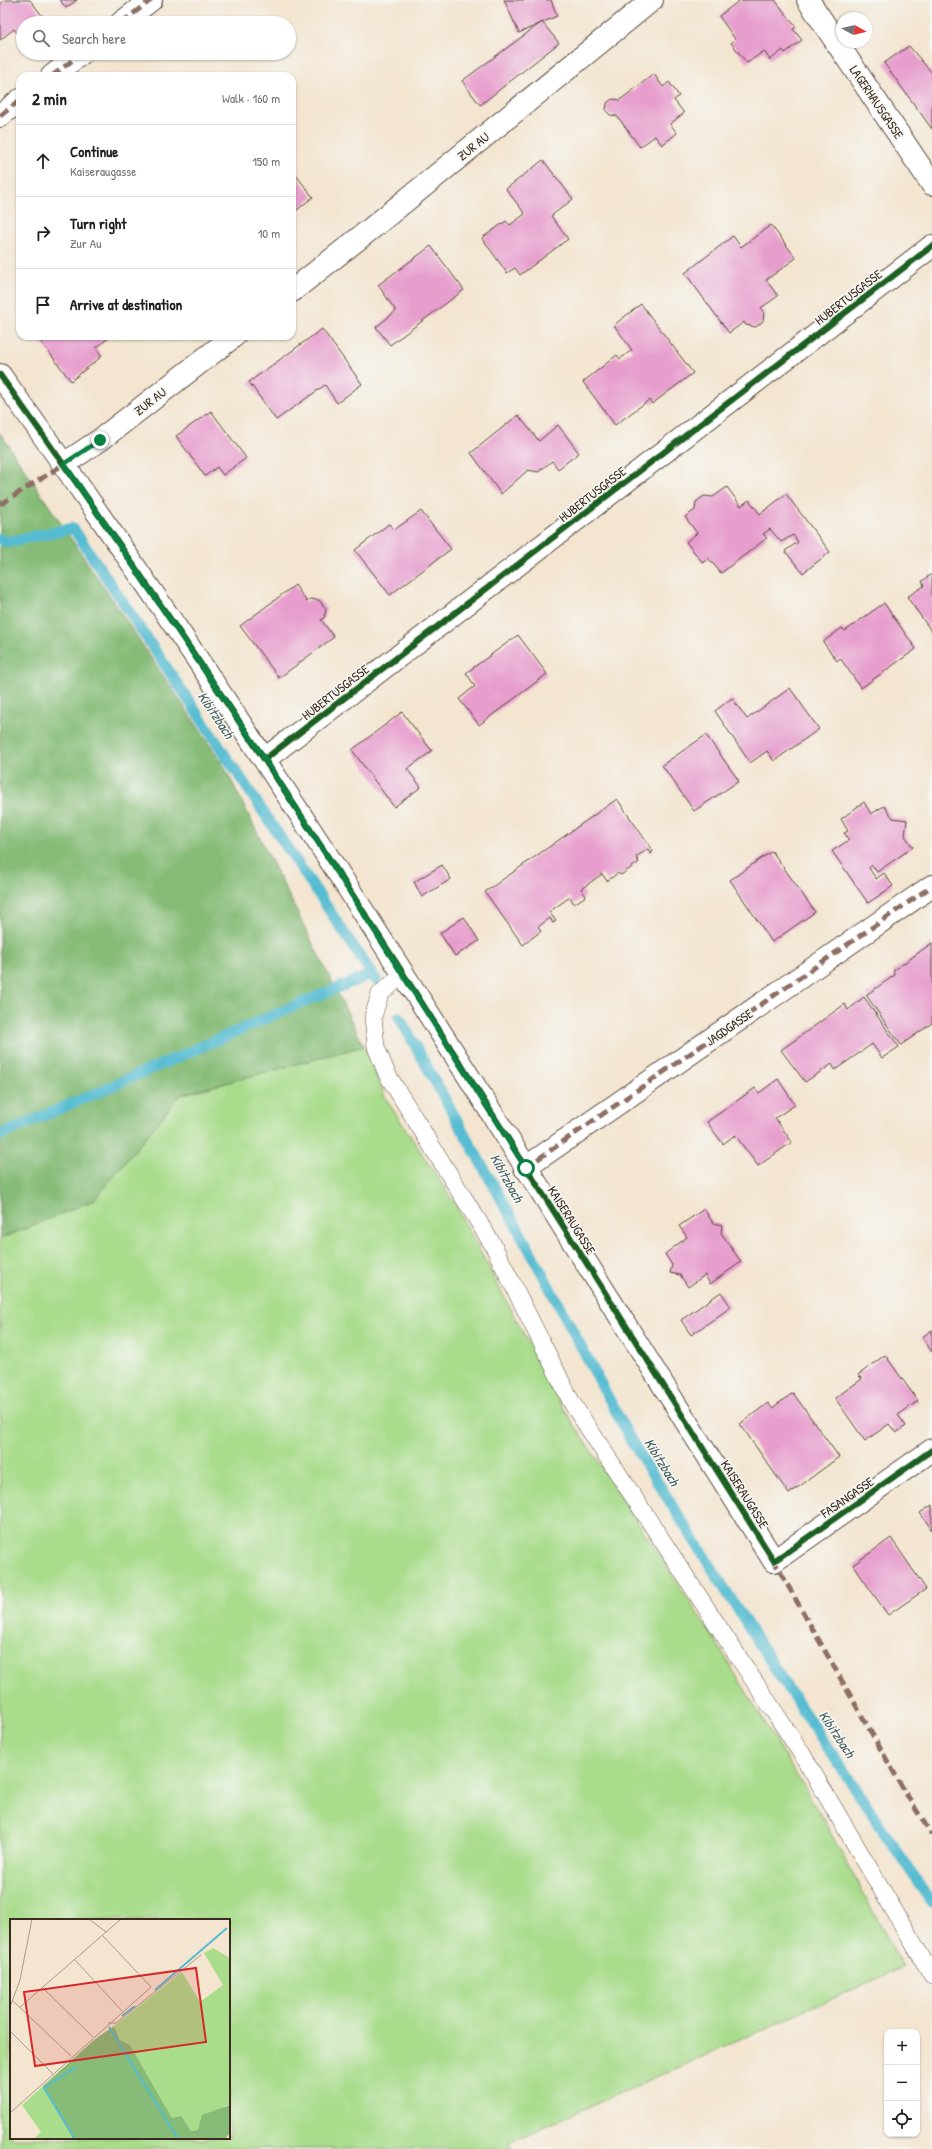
<!DOCTYPE html>
<html lang="en">
<head>
<meta charset="utf-8">
<style>
  body { margin:0; font-family:"Patrick Hand",sans-serif; background:#f6f6f6; color:#202124 }
  .controls { position:absolute; right:12px; bottom:12px; display:grid; overflow:hidden; border-radius:8px; box-shadow:0 1px 3px #0004 }
  .controls button { width:36px; height:36px; display:grid; place-items:center; padding:0; border:0; border-bottom:1px solid #e0e0e0; background:#fff; color:#202124; font:20px sans-serif }
  .compass { position:absolute; left:836px; top:12px; width:36px; height:36px; border-radius:50%; background:#fff; box-shadow:0 1px 3px #0004; rotate:98deg }
  .stop { position:absolute; width:12px; height:12px; margin:-9px; border:3px solid #0b8043; border-radius:50%; background:#fff }
  .stop.end { background:#0b8043; border-color:#fff; box-shadow:0 1px 4px #0008 }
  .list { margin:0; padding:0; list-style:none }
  h2 { display:flex; justify-content:space-between; align-items:center; height:52px; margin:0; padding:0 16px; font-size:17px }
  h2 small { font-size:13px; font-weight:400; color:#757577 }
  .list li { display:grid; grid-template-columns:26px 1fr auto; gap:12px; align-items:center; box-sizing:border-box; height:72px; padding:0 16px; border-top:1px solid #e0e0e0 }
  .list b { display:block; font-size:15px; white-space:nowrap }
  .list p { margin:0; font-size:13px; white-space:nowrap; color:#757577 }
  .list em { font-size:13px; font-style:normal; color:#757577 }
  .icon { flex:none; width:22px; height:22px; fill:none; stroke:currentColor; stroke-width:2; stroke-linecap:round; stroke-linejoin:round }
  .map { position:relative; flex:none; width:932px; height:2149px; overflow:hidden }
  .search { position:absolute; background:#fff; box-shadow:0 1px 3px #0004; left:16px; top:16px; width:280px; height:44px; display:flex; align-items:center; gap:10px; box-sizing:border-box; padding:0 14px; border-radius:22px; color:#757577; font-size:15px }
  .panel { position:absolute; background:#fff; box-shadow:0 1px 3px #0004; left:16px; top:72px; width:280px; height:268px; border-radius:12px }
  .map>svg:first-child { display:block }
  .green { fill:#a9dc8b; stroke:#728354; fill-rule:evenodd }
  .forest { fill:#86bc77; stroke:#60734a }
  .lines { fill:none; stroke-linecap:round; stroke-linejoin:round }
  .stream { stroke:#54bcd1; stroke-width:11 }
  .building { fill:#e79ecd }
  .service-casing { stroke:#574639; stroke-width:18 }
  .minor-casing { stroke:#574639; stroke-width:24 }
  .service { stroke:#fff; stroke-width:17 }
  .minor { stroke:#fff; stroke-width:22 }
  .quiet { stroke:#8d6e63; stroke-width:5; stroke-dasharray:10 5; stroke-linecap:butt }
  .cycleway-casing { stroke:#f6f6f2; stroke-width:8 }
  .cycleway { stroke:#1b5e20; stroke-width:6 }
  .route { stroke:#0b8043; stroke-width:5 }
  .labels { text-anchor:middle; stroke-width:3.5; stroke-linejoin:round; paint-order:stroke }
  .street-label { font-size:13px; fill:#3b2a1e; stroke:#f6f6f2 }
  .water-label { font-size:14px; font-style:italic; fill:#445d5d; stroke:#f6f6f2 }
  .inset-river { fill:none; stroke:#54bcd1; stroke-width:2 }
  .inset-road { fill:none; stroke:#a99a89; stroke-width:1 }
  .view { fill:#d62828; fill-opacity:0.15; stroke:#d62828; stroke-width:2 }
  .inset-edge { fill:none; stroke:#3b2a1e; stroke-width:2 }
</style>
</head>
<body>
<div class="map">
<svg width="932" height="2149" viewBox="0 0 932 2149">
  <rect width="100%" height="100%" fill="#f6f6f2"/>
  <filter id="ink" filterUnits="userSpaceOnUse"><feTurbulence type="fractalNoise" baseFrequency=".025" numOctaves="2"/><feDisplacementMap in="SourceGraphic" scale="8" xChannelSelector="R" yChannelSelector="G"/><feConvolveMatrix kernelMatrix="1 2 1 2 8 2 1 2 1" color-interpolation-filters="sRGB"/></filter>
  <filter id="wash" filterUnits="userSpaceOnUse"><feTurbulence type="fractalNoise" baseFrequency=".012" numOctaves="4" result="noise"/><feDisplacementMap in="SourceGraphic" scale="16" xChannelSelector="R" yChannelSelector="G"/><feGaussianBlur stdDeviation="0.9" result="paint"/><feColorMatrix in="noise" values="0 0 0 0 0 0 0 0 0 0 0 0 0 0 0 0 0 1.4 0 .05"/><feComposite in="paint" operator="in"/></filter>
  <g filter="url(#wash)">
    <rect width="100%" height="100%" fill="#f3e5d0"/>
    <path class="green" d="M364,1046L386,1099L455,1204L562,1406L716,1642L823,1819L903,1967L510,2142L513,2149H0V1239L94,1200L180,1095ZM11,1920H229V2138H11Z"/>
    <path class="forest" d="M0,433L224,766L364,1046L180,1095L94,1200L0,1239Z"/>
    <g class="lines">
      <g class="stream">
        <path d="M0,539L8,542L73,528L376,980"/>
        <path d="M399,1017L528,1247L632,1442L783,1681L932,1903"/>
        <path d="M0,1135L308,1000L372,974"/>
      </g>
    </g>
    <g id="blocks">
      <g class="building">
        <path d="M5,0H30L48,23H23V39L14,29L0,40V4Z"/>
        <path d="M60,0H77L66,8Z"/>
        <path d="M504,0H551L557,16L519,33Z"/>
        <path d="M740,0L743,2L746,0H775L796,27L793,29L802,40L785,53L783,50L770,60L764,51L747,63L731,43L735,39L719,16Z"/>
        <path d="M542,22L559,43L480,105L462,81Z"/>
        <path d="M909,46L932,73V129L884,63Z"/>
        <path d="M654,74L663,87L669,82L679,96L674,100L684,113L670,124L677,133L662,145L655,136L640,147L617,116L610,115L606,111L607,103L612,99L620,100Z"/>
        <path d="M543,160L573,199L551,216L568,239L520,275L515,268L507,273L482,238L506,221L510,225L525,214L506,189Z"/>
        <path d="M292,170L313,197L292,214Z"/>
        <path d="M771,225L796,258L766,280L778,296L761,308L764,313L763,321L756,327L746,325L744,322L729,333L685,273L733,236L741,247Z"/>
        <path d="M431,246L464,290L390,345L376,327L396,311L378,285Z"/>
        <path d="M641,304L693,373L652,404L649,400L615,425L583,382L617,355L620,359L632,350L614,325Z"/>
        <path d="M322,329L362,384L337,403L325,385L276,420L249,382Z"/>
        <path d="M40,336H111L96,348L102,356L71,381L38,338Z"/>
        <path d="M211,411L246,458L223,475L217,467L205,476L176,436Z"/>
        <path d="M518,415L539,441L558,425L579,453L558,469L552,461L538,472L528,470L501,494L471,453Z"/>
        <path d="M727,487L741,506L749,500L760,514L786,494L830,552L803,573L785,551L798,542L793,535L781,542L770,529L763,534L767,538L721,573L708,558L703,563L686,542L697,533L685,517L695,510L696,502L704,496L713,497Z"/>
        <path d="M421,511L451,549L390,595L355,550L389,524L394,530Z"/>
        <path d="M932,574V632L907,597L924,586L922,581Z"/>
        <path d="M295,585L307,602L310,599L319,600L326,609L324,618L321,620L334,637L279,678L240,626Z"/>
        <path d="M884,603L916,649L861,688L840,658L837,661L823,642L842,628L845,631Z"/>
        <path d="M518,635L547,674L479,725L459,699L475,686L466,673Z"/>
        <path d="M790,688L819,729L774,761L767,751L750,763L715,711L732,698L747,719Z"/>
        <path d="M402,712L432,751L407,769L421,787L394,807L352,750Z"/>
        <path d="M706,735L739,781L694,811L662,765Z"/>
        <path d="M617,799L653,851L651,854L648,849L636,857L639,862L621,875L618,873L607,881L602,874L581,889L586,896L574,904L570,897L549,912L556,921L553,923L550,918L538,927L541,931L523,945L485,892Z"/>
        <path d="M864,802L871,814L884,806L893,818L907,820L905,836L913,847L877,872L872,865L869,868L876,879L884,873L893,886L868,903L832,851L849,840L844,833L848,831L841,819Z"/>
        <path d="M772,851L815,912L772,942L730,880Z"/>
        <path d="M442,865L451,879L422,897L414,882Z"/>
        <path d="M464,917L479,941L455,956L440,933Z"/>
        <path d="M932,943V1023L901,1045L866,995L895,975L893,971Z"/>
        <path d="M864,997L899,1047L882,1058L872,1044L835,1070L832,1064L805,1082L781,1050L845,1004L848,1010Z"/>
        <path d="M778,1079L795,1105L775,1118L792,1142L758,1166L735,1135L723,1144L707,1122L755,1088L759,1093Z"/>
        <path d="M704,1209L713,1223L722,1225L721,1233L741,1262L710,1284L705,1275L688,1287L680,1275L670,1273L672,1265L665,1254L687,1237L679,1226Z"/>
        <path d="M721,1292L731,1307L691,1335L681,1320Z"/>
        <path d="M932,1330V1352L922,1337Z"/>
        <path d="M885,1355L918,1401L898,1415L906,1426L896,1433L889,1424L865,1441L835,1398L862,1379L858,1375Z"/>
        <path d="M793,1393L839,1457L789,1494L740,1424L768,1403L772,1408Z"/>
        <path d="M932,1505V1530L920,1513Z"/>
        <path d="M891,1538L926,1589L888,1615L853,1565Z"/>
      </g>
    </g>
  </g>
  <g filter="url(#ink)">
    <use href="#blocks" fill-opacity="0" stroke="#574639" stroke-width="1"/>
    <g class="lines">
      <g class="service-casing">
        <path id="service" d="M402,975L380,994L373,1017L376,1047L387,1074L493,1245L572,1403L802,1754L932,1975"/>
      </g>
      <g class="minor-casing">
        <g id="minor">
          <path d="M808,0L932,184"/>
          <path d="M121,23L151,0"/>
          <path d="M52,76L82,53"/>
          <path d="M0,116L20,100"/>
          <path d="M292,291L372,228L652,0"/>
          <path d="M0,375C276,758 522,1163 774,1561L932,1450"/>
          <path d="M64,464L100,440L234,336"/>
          <path d="M265,759L932,246"/>
          <path d="M525,1168L932,886"/>
        </g>
      </g>
      <use href="#service" class="service"/>
      <use href="#minor" class="minor"/>
      <g class="quiet">
        <path d="M121,23L151,0"/>
        <path d="M52,76L82,53"/>
        <path d="M0,116L20,100"/>
        <path d="M0,503H3L64,464"/>
        <path d="M525,1168L932,886"/>
        <path d="M776,1559L774,1561L905,1792L932,1835"/>
      </g>
      <g class="cycleway-casing">
        <g id="cycleway">
          <path d="M0,375C276,758 522,1163 774,1561L932,1450"/>
          <path d="M265,759L932,246"/>
        </g>
      </g>
      <use href="#cycleway" class="cycleway"/>
    </g>
  </g>
  <g class="lines" filter="url(#ink)">
    <path class="route" d="M100,440L64,464L265,759L526,1168"/>
  </g>
  <g class="labels">
    <g class="street-label">
      <text transform="translate(877 102) rotate(56)" y="5">LAGERHAUSGASSE</text>
      <text transform="translate(473 146) rotate(-39)" y="5">ZUR AU</text>
      <text transform="translate(848 297) rotate(-38)" y="5">HUBERTUSGASSE</text>
      <text transform="translate(150 401) rotate(-38)" y="5">ZUR AU</text>
      <text transform="translate(592 494) rotate(-38)" y="5">HUBERTUSGASSE</text>
      <text transform="translate(335 692) rotate(-38)" y="5">HUBERTUSGASSE</text>
      <text transform="translate(729 1027) rotate(-35)" y="5">JAGDGASSE</text>
      <text transform="translate(572 1220) rotate(58)" y="5">KAISERAUGASSE</text>
      <text transform="translate(745 1494) rotate(58)" y="5">KAISERAUGASSE</text>
      <text transform="translate(847 1497) rotate(-35)" y="5">FASANGASSE</text>
    </g>
    <g class="water-label">
      <text transform="translate(216 715) rotate(56)" y="5">Kibitzbach</text>
      <text transform="translate(507 1178) rotate(61)" y="5">Kibitzbach</text>
      <text transform="translate(662 1462) rotate(58)" y="5">Kibitzbach</text>
      <text transform="translate(837 1734) rotate(56)" y="5">Kibitzbach</text>
    </g>
  </g>
  <g transform="translate(10 1919)">
    <rect width="220" height="220" fill="#f3e5d0"/>
    <path d="M203,29L220,39V186L215,187L189,211L181,212L162,199L120,126L110,121L104,107L172,53L190,83L213,66L194,34ZM33,167L63,220H24L31,213L12,186Z" fill="#a9dc8b"/>
    <path d="M104,107L110,121L120,126L162,199L171,197L181,212L188,211L192,196L220,186V214L215,220H63L33,167L84,121Z" fill="#86bc77"/>
    <path class="inset-river" d="M145,71L217,9M112,97L125,87M99,108L168,220M65,220L34,169L66,148"/>
    <path class="inset-road" d="M79,0L96,13M65,41L112,92M32,68L83,118M3,82L61,137M0,88L10,61L22,0M10,88L111,0M98,104H106L191,36M0,112L43,155M0,194L141,68L92,16"/>
    <path class="view" d="M186,49L196,123L25,147L14,73Z"/>
    <rect width="220" height="220" class="inset-edge"/>
  </g>
</svg>
<div class="controls">
<button>+</button>
<button>−</button>
<button><svg class="icon" aria-label="locate" viewBox="0 0 24 24"><circle cx="12" cy="12" r="6"/><path d="M12 2v4M12 18v4M2 12h4M18 12h4"/></svg></button>
</div>
<svg class="compass" viewBox="-18 -18 36 36"><path d="M0-13l5 13h-10z" fill="#e53935"/><path d="M0 13l5-13h-10z" fill="#757577"/></svg>
<div class="stop" style="left:526px;top:1168px"></div>
<div class="stop end" style="left:100px;top:440px"></div>
<div class="search"><svg class="icon" aria-label="search" viewBox="0 0 24 24"><circle cx="10" cy="10" r="6"/><path d="M15 15l6 6"/></svg>Search here</div>
<section class="panel">
<h2>2 min<small>Walk · 160 m</small></h2>
<ul class="list">
<li><svg class="icon" aria-label="ahead" viewBox="0 0 24 24"><path d="M12 20V5M6 11l6-6 6 6"/></svg><div><b>Continue</b><p>Kaiseraugasse</p></div><em>150 m</em></li>
<li><svg class="icon" aria-label="right" viewBox="0 0 24 24"><path d="M7 20v-9h11M14 6l5 5-5 5"/></svg><div><b>Turn right</b><p>Zur Au</p></div><em>10 m</em></li>
<li><svg class="icon" aria-label="arrive" viewBox="0 0 24 24"><path d="M6 21V4h12l-3 4 3 4H6"/></svg><div><b>Arrive at destination</b></div></li>
</ul>
</section>
</div>
</body>
</html>
